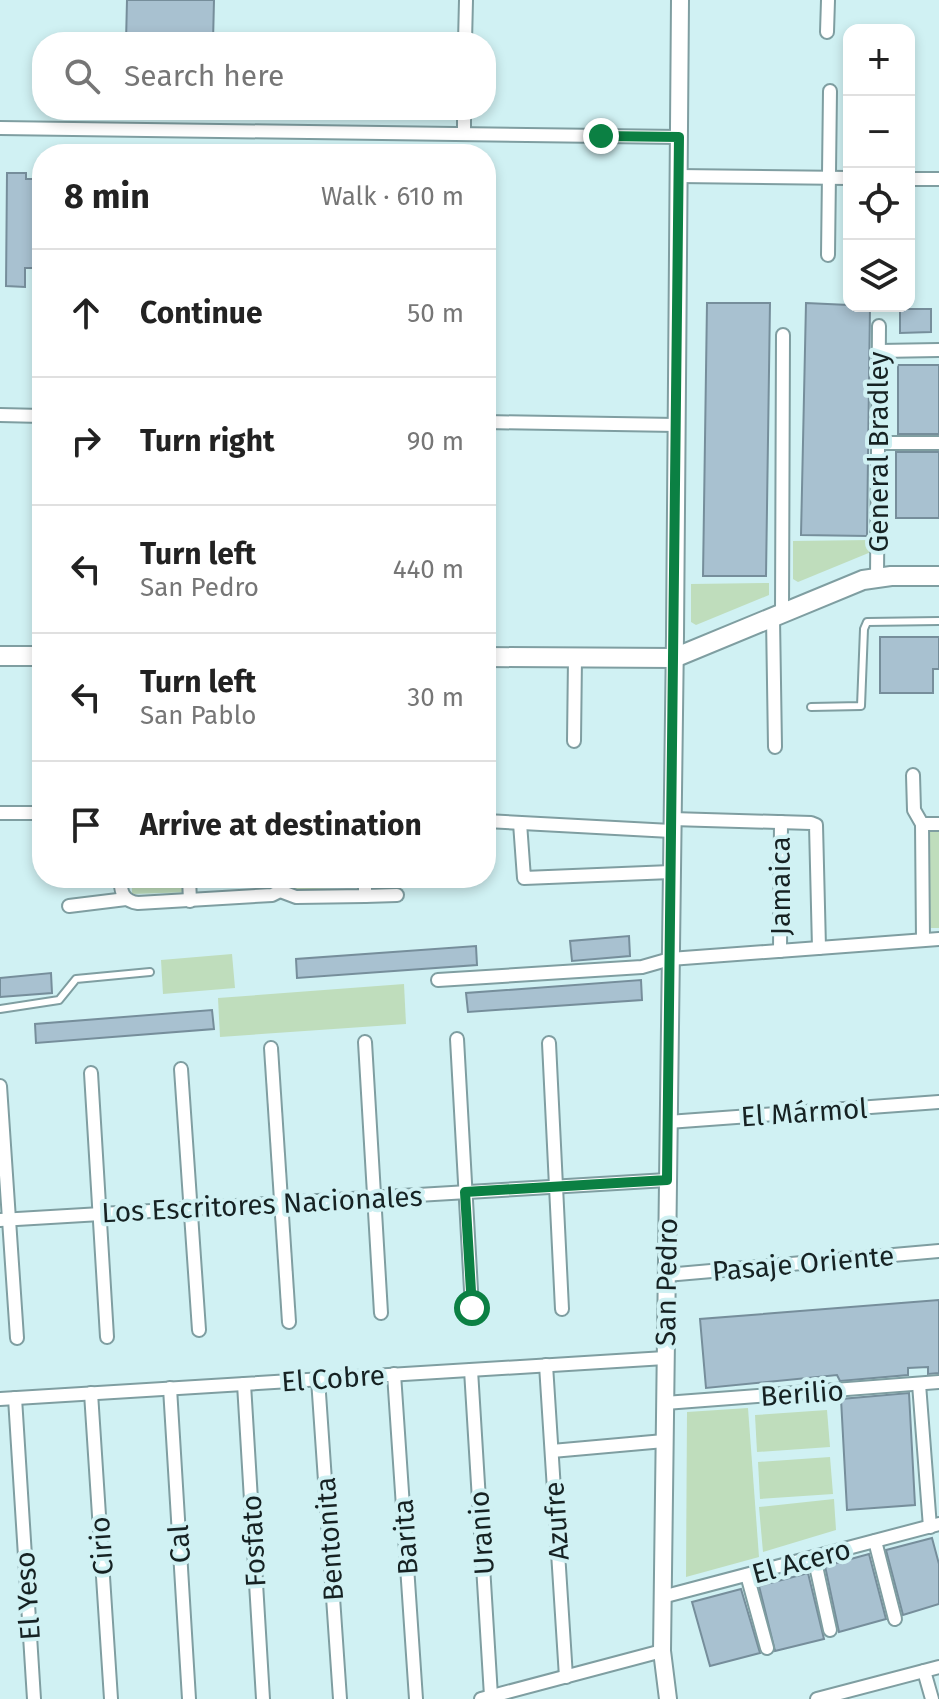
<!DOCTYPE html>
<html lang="en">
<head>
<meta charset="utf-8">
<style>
  body { margin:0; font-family:"Fira Sans",sans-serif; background:#f2f2f2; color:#222 }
  .controls { position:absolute; right:24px; top:24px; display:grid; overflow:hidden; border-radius:16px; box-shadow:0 4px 12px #0003 }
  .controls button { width:72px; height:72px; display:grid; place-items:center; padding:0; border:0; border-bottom:2px solid #e0e0e0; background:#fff; color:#222; font:40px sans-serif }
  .stop { position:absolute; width:24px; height:24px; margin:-18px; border:6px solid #0b8043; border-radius:50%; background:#fff }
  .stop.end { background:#0b8043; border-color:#fff; box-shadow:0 2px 8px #0008 }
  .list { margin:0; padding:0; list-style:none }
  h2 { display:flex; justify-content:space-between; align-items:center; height:104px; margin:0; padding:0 32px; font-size:34px }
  h2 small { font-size:26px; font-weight:400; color:#767676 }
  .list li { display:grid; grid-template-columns:52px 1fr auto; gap:24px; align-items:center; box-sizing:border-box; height:128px; padding:0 32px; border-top:2px solid #e0e0e0 }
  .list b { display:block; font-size:30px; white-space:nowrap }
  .list p { margin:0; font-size:26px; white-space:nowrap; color:#767676 }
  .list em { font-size:26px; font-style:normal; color:#767676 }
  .icon { flex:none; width:44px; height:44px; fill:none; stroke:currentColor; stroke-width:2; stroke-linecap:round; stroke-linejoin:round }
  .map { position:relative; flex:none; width:939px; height:1699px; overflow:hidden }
  .search { position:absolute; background:#fff; box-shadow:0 4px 12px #0003; left:32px; top:32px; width:464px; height:88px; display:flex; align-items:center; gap:20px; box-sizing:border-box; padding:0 28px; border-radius:32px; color:#767676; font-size:30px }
  .panel { position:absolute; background:#fff; box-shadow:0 4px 12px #0003; left:32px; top:144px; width:464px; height:744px; border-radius:32px }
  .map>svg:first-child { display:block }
  .green { fill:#bfddbc }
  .building { fill:#a8c1d0; stroke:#768e9b; stroke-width:2 }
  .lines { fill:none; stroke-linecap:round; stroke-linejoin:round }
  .service-casing { stroke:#7f9ea1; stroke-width:10 }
  .minor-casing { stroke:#7f9ea1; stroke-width:16 }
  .tertiary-casing { stroke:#7f9ea1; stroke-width:20 }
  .secondary-casing { stroke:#7f9ea1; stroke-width:22 }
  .service { stroke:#fff; stroke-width:6 }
  .minor { stroke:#fff; stroke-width:12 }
  .tertiary { stroke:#fff; stroke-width:16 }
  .secondary { stroke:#fff; stroke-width:18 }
  .route { stroke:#0b8043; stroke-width:10 }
  .labels { text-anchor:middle; stroke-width:8; stroke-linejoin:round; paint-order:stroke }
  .street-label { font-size:28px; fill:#162223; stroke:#d0f1f3 }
</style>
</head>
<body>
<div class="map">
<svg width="939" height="1699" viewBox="0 0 939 1699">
  <rect width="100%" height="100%" fill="#d0f1f3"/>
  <g class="green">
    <path d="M871,540V552L798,582L793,579V541Z"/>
    <path d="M769,583V595L696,625L691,622V584Z"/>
    <path d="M930,831L939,832V928H929Z"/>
    <path d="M132,878H193V892L132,894Z"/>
    <path d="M288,878H361L362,887L289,890Z"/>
    <path d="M232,954L235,988L163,994L161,960Z"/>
    <path d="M404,984L406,1024L220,1037L218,998Z"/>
    <path d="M748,1408L759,1557L686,1577L687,1412Z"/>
    <path d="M827,1410L830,1447L757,1452L755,1415Z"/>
    <path d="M830,1457L833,1494L760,1499L758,1462Z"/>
    <path d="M834,1499L836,1530L763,1552L759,1507Z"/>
  </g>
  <g class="building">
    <path d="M127,0H214L213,42H126Z"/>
    <path d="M7,173H26V179H42V268H25V287L6,286Z"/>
    <path d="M707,303H770L766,576H703Z"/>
    <path d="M806,303L870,306L867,536L801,535Z"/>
    <path d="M900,309H931V332L900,333Z"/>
    <rect x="898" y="365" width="41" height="69"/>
    <rect x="896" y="452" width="43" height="66"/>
    <path d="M880,637H939V669H933V693H880Z"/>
    <path d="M629,936L630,956L572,961L570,941Z"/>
    <path d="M476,946L477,965L297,978L296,959Z"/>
    <path d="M51,973L52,993L0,997V978Z"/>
    <path d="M641,980L642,1000L468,1012L466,993Z"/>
    <path d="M212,1010L214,1029L36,1043L35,1024Z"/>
    <path d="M939,1300V1373L928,1374V1367L908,1368V1375L840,1381L837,1375L706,1388L700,1319Z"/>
    <path d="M909,1393L915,1505L847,1510L841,1399Z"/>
    <path d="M932,1538L939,1564V1604L903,1615L886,1550Z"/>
    <path d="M869,1554L886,1619L839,1632L825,1566Z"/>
    <path d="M808,1573L824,1639L775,1651L759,1586Z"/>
    <path d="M741,1589L760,1653L710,1666L692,1602Z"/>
  </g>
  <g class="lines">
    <g class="service-casing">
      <g id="service">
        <path d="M811,707L861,706L864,629L867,622L939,621"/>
        <path d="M0,1009L59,1000L76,979L150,972"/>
      </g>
    </g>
    <g class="minor-casing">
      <g id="minor">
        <path d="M827,32L828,0"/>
        <path d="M465,42L466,0"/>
        <path d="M0,128L679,137"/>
        <path d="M464,134V110"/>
        <path d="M678,176L849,178"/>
        <path d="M909,179H939"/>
        <path d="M828,255L830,91"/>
        <path d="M879,351L939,350"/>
        <path d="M0,415L42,416"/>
        <path d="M486,422L676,425"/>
        <path d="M878,443H939"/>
        <path d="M877,577L879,326"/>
        <path d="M782,614L783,335"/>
        <path d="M773,618L775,747"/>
        <path d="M486,666V694"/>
        <path d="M574,741L575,658"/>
        <path d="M913,775L914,810L922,824L923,940"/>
        <path d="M0,813H42"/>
        <path d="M672,819L811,823L816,825L819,948"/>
        <path d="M486,821L671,831"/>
        <path d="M520,823L524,878L671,872"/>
        <path d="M922,824H939"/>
        <path d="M121,878C120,892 123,901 138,903L272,895L280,891L284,878"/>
        <path d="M189,878L190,901"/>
        <path d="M280,891L296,897L365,896V878"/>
        <path d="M365,896L397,895"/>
        <path d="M69,906L126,899"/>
        <path d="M780,951L781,822"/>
        <path d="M438,980L642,967L670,959L939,939"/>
        <path d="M457,1039L472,1308"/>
        <path d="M365,1042L381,1313"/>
        <path d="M549,1043L562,1309"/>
        <path d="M271,1048L289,1322"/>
        <path d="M181,1069L199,1330"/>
        <path d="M91,1073L107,1337"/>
        <path d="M0,1086L17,1338"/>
        <path d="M668,1122L939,1102"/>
        <path d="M0,1220L667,1180"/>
        <path d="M666,1275L939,1251"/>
        <path d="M546,1365L566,1677"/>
        <path d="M471,1370L491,1696"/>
        <path d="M394,1374L416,1699"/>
        <path d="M318,1379L340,1699"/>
        <path d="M244,1384L263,1699"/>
        <path d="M919,1384L930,1527"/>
        <path d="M170,1388L189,1699"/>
        <path d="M91,1393L111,1699"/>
        <path d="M15,1398L34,1699"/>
        <path d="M0,1399L665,1358"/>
        <path d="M665,1403L939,1382"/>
        <path d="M552,1451L664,1441"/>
        <path d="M875,1541L895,1619"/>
        <path d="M814,1557L830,1630"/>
        <path d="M747,1575L767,1648"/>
        <path d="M662,1597L939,1524"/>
        <path d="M924,1671L932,1699"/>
        <path d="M481,1699L662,1651"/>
        <path d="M817,1699L939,1667"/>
      </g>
    </g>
    <g class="tertiary-casing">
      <path id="tertiary" d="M668,1699L662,1651L675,636L680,0"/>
    </g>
    <g class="secondary-casing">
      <g id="secondary">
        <path d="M0,656H42"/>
        <path d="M486,657L674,658L863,580L891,576H939"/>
      </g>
    </g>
    <use href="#service" class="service"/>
    <use href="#minor" class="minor"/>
    <use href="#tertiary" class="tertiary"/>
    <use href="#secondary" class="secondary"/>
  </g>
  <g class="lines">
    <path class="route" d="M472,1308L465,1192L667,1180L679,137L601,136"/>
  </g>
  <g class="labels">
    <g class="street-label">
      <text transform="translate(878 452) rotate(-90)" y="10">General Bradley</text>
      <text transform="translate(780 886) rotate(-90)" y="10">Jamaica</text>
      <text transform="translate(804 1112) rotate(-4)" y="10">El Mármol</text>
      <text transform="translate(262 1204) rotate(-3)" y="10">Los Escritores Nacionales</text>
      <text transform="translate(803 1263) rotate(-5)" y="10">Pasaje Oriente</text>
      <text transform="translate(666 1282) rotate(-89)" y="10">San Pedro</text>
      <text transform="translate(333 1378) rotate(-4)" y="10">El Cobre</text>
      <text transform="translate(802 1393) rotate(-4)" y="10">Berilio</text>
      <text transform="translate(556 1521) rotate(-94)" y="10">Azufre</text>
      <text transform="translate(481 1533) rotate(-94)" y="10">Uranio</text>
      <text transform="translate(405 1537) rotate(-94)" y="10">Barita</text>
      <text transform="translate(329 1539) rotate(-94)" y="10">Bentonita</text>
      <text transform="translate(253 1541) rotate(-93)" y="10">Fosfato</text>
      <text transform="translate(179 1544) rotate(-94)" y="10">Cal</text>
      <text transform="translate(101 1546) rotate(-94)" y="10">Cirio</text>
      <text transform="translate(801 1561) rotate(-15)" y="10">El Acero</text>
      <text transform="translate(27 1596) rotate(-94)" y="10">El Yeso</text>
    </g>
  </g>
</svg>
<div class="controls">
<button>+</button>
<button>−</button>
<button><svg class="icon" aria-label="locate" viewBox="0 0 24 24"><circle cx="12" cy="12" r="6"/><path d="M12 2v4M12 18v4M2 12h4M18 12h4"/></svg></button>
<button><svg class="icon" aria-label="layers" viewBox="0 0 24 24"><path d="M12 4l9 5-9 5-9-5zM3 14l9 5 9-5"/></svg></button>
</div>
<div class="stop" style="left:472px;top:1308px"></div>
<div class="stop end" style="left:601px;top:136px"></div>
<div class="search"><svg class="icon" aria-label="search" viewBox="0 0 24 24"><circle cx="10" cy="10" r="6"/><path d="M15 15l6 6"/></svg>Search here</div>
<section class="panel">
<h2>8 min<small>Walk · 610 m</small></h2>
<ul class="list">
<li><svg class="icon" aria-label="ahead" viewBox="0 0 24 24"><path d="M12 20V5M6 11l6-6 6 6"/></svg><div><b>Continue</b></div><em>50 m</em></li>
<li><svg class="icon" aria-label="right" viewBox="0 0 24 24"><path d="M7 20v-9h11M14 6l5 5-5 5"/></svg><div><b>Turn right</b></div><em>90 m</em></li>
<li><svg class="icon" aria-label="left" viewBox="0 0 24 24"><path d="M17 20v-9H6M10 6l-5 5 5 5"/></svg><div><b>Turn left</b><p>San Pedro</p></div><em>440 m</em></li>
<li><svg class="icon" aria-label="left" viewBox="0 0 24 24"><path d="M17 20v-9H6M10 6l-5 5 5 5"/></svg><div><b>Turn left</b><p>San Pablo</p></div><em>30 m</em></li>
<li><svg class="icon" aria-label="arrive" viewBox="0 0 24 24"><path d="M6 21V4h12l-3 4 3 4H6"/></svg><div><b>Arrive at destination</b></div></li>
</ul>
</section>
</div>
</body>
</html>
